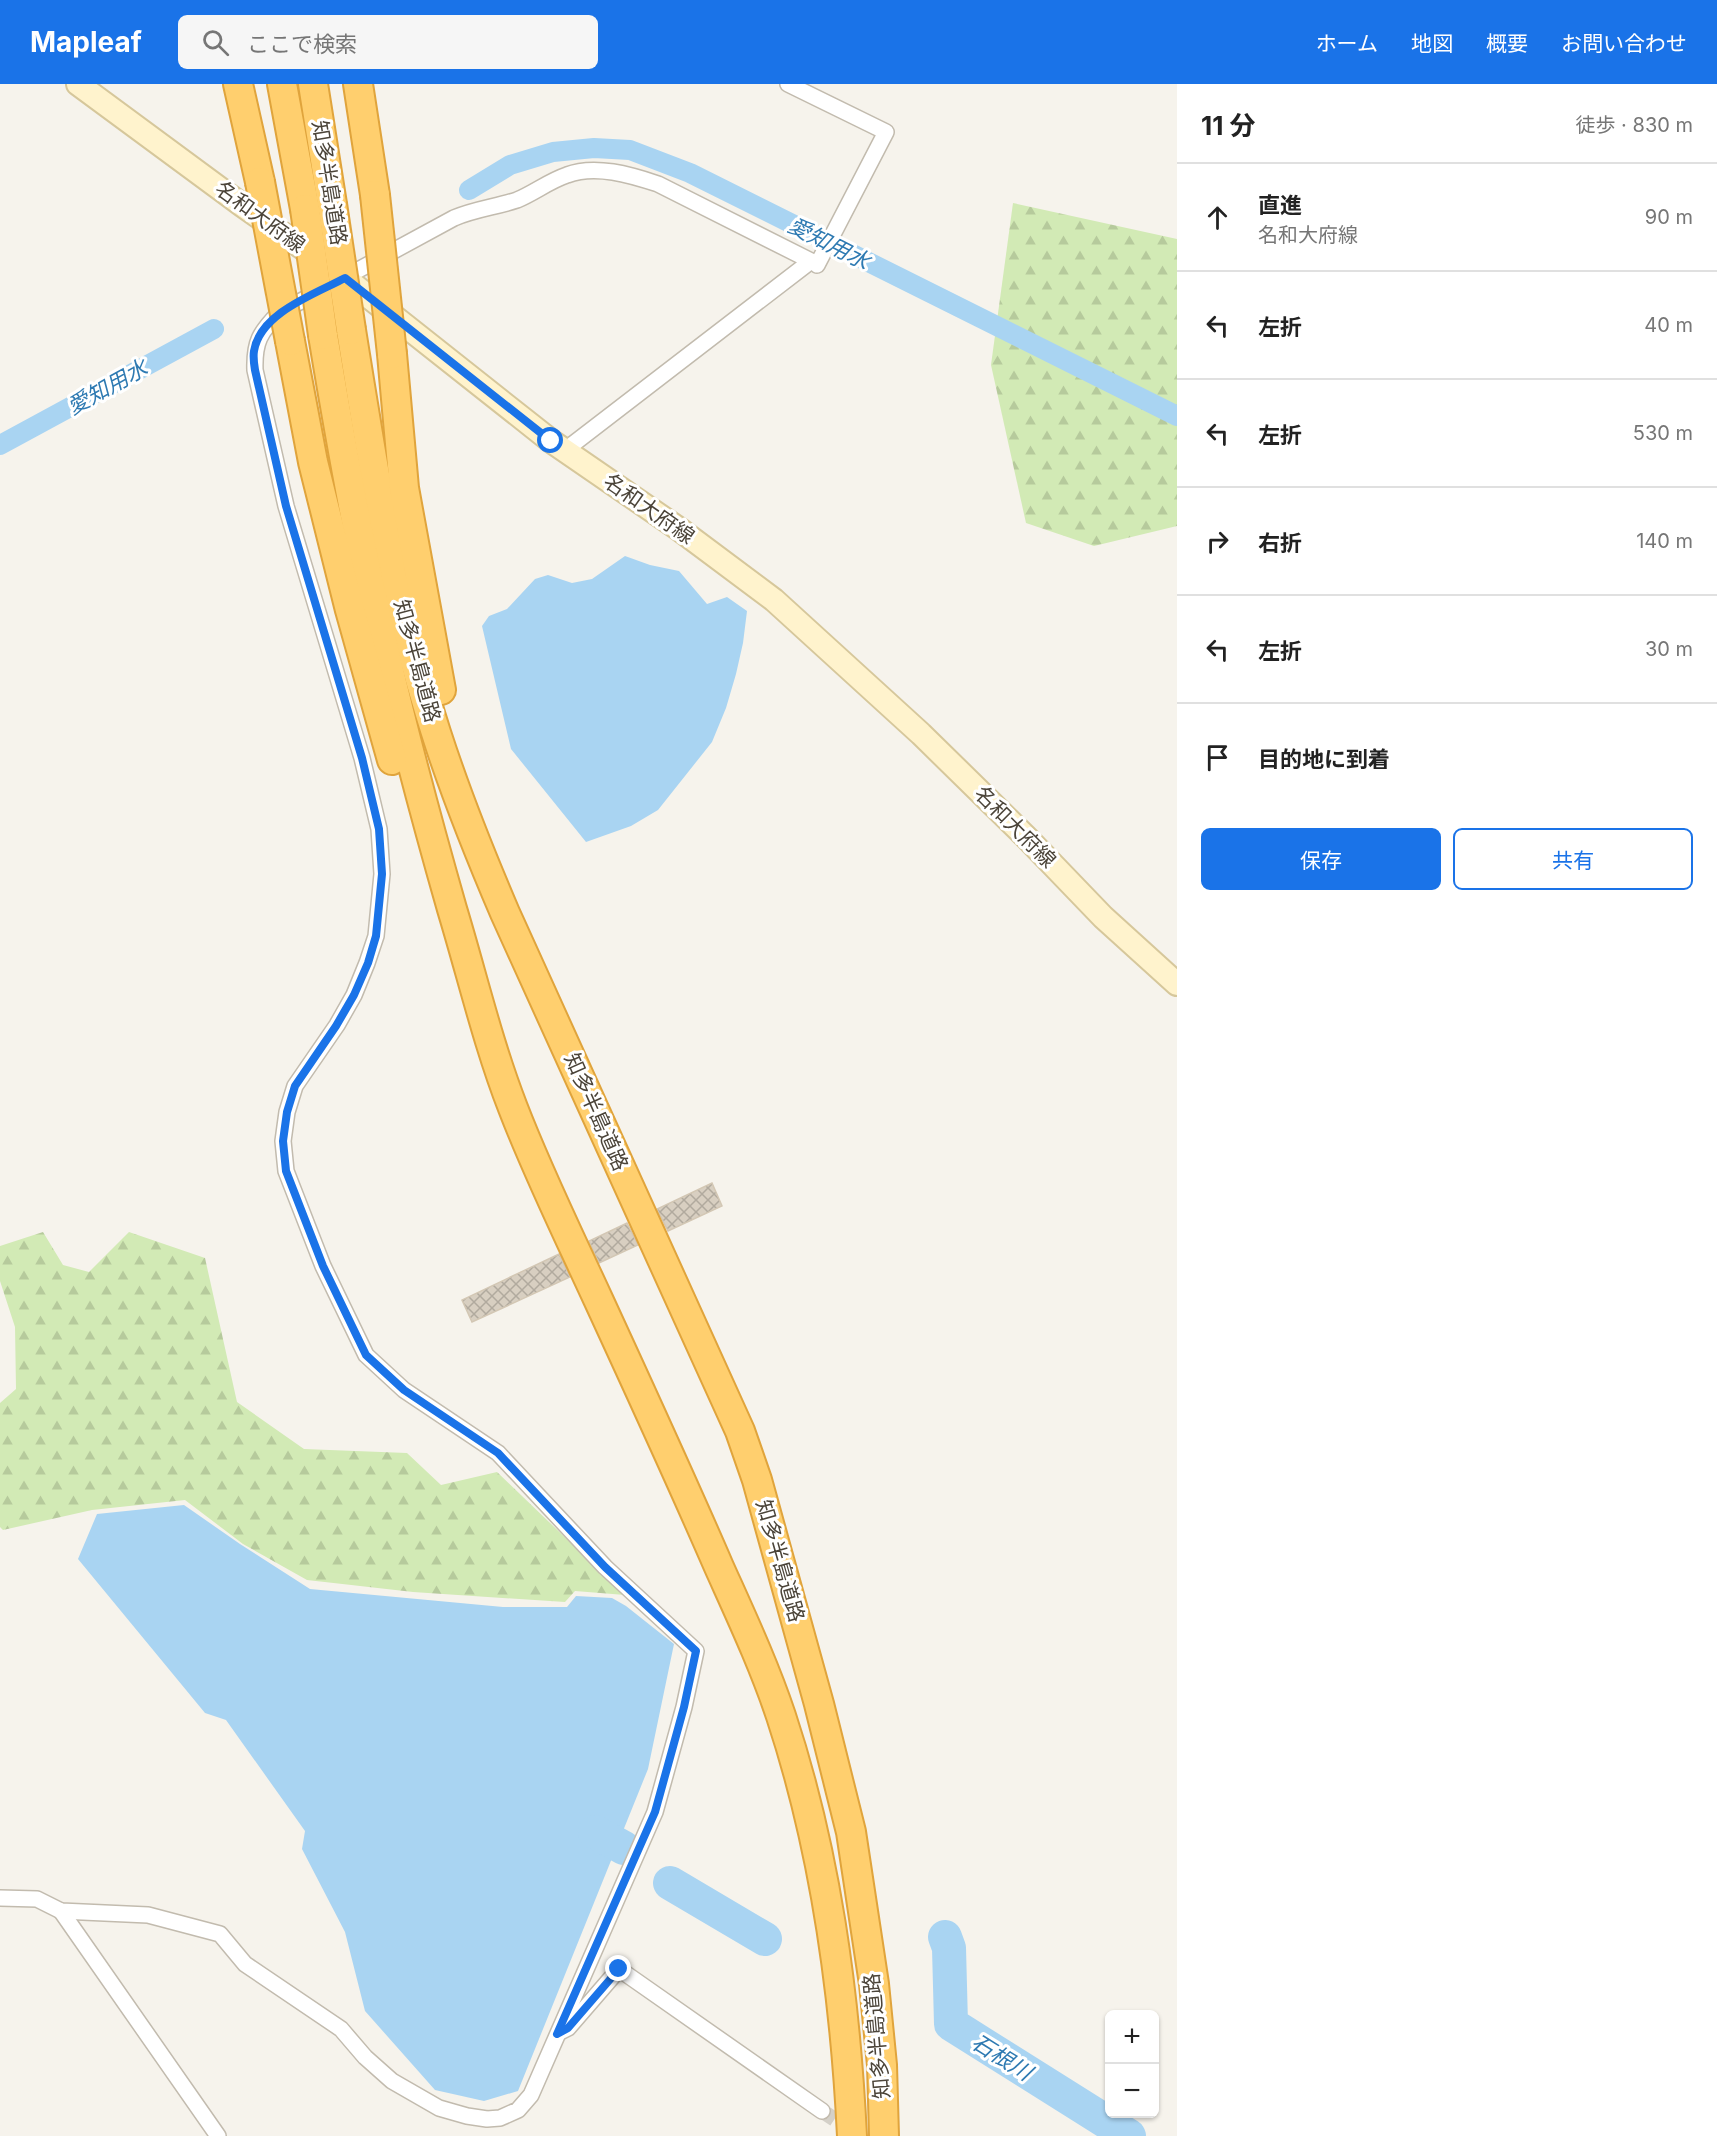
<!DOCTYPE html>
<html lang="ja">
<head>
<meta charset="utf-8">
<style>
  body { margin:0; font-family:Inter,"Noto Sans JP",sans-serif; background:#f6f6f6; color:#222 }
  .controls { position:absolute; right:18px; bottom:18px; display:grid; overflow:hidden; border-radius:9px; box-shadow:0 2px 4px #0004 }
  .controls button { width:54px; height:54px; display:grid; place-items:center; padding:0; border:0; border-bottom:2px solid #e0e0e0; background:#fff; color:#222; font:30px sans-serif }
  .stop { position:absolute; width:18px; height:18px; margin:-14px; border:4px solid #1a73e8; border-radius:50%; background:#fff }
  .stop.end { background:#1a73e8; border-color:#fff; box-shadow:0 2px 6px #0008 }
  .list { margin:0; padding:0; list-style:none }
  h2 { display:flex; justify-content:space-between; align-items:center; height:78px; margin:0; padding:0 24px; font-size:26px }
  h2 small { font-size:20px; font-weight:400; color:#767676 }
  .list li { display:grid; grid-template-columns:39px 1fr auto; gap:18px; align-items:center; box-sizing:border-box; height:108px; padding:0 24px; border-top:2px solid #e0e0e0 }
  .list b { display:block; font-size:22px; white-space:nowrap }
  .list p { margin:0; font-size:20px; white-space:nowrap; color:#767676 }
  .list em { font-size:20px; font-style:normal; color:#767676 }
  .actions { display:flex; gap:12px; padding:18px 24px }
  .actions a { flex:1; padding:14px 0; border:2px solid #1a73e8; border-radius:9px; text-align:center; font-size:21px; color:#1a73e8 }
  .actions .main { background:#1a73e8; color:#fff }
  .icon { flex:none; width:33px; height:33px; fill:none; stroke:currentColor; stroke-width:2; stroke-linecap:round; stroke-linejoin:round }
  .map { position:relative; flex:none; width:1177px; height:2052px; overflow:hidden }
  header { display:flex; align-items:center; gap:36px; box-sizing:border-box; height:84px; padding:0 30px; background:#1a73e8; color:#fff }
  header strong { font-size:28px }
  nav { display:flex; gap:33px; margin-inline-start:auto; font-size:21px }
  .search { width:420px; height:54px; background:#f6f6f6; display:flex; align-items:center; gap:15px; box-sizing:border-box; padding:0 21px; border-radius:9px; color:#767676; font-size:22px }
  main { display:flex }
  aside { flex:1; background:#fff }
  .map>svg:first-child { display:block }
  .forest { fill:url(#forest-firs) }
  .water { fill:#a9d4f2 }
  .lines { fill:none; stroke-linecap:round; stroke-linejoin:round }
  .canal { stroke:#a9d4f2; stroke-width:20 }
  .river { stroke:#a9d4f2; stroke-width:34 }
  .building { fill:url(#building-cross-hatch); stroke:#d3c7b4; stroke-width:1.5 }
  .street-tunnel { stroke:#d4d0c8; stroke-width:15; stroke-dasharray:15 8; stroke-linecap:butt }
  .street-casing { stroke:#c2bbae; stroke-width:18 }
  .secondary-casing { stroke:#d6c79b; stroke-width:26 }
  .highway-casing { stroke:#e0a43c; stroke-width:32 }
  .street { stroke:#fff; stroke-width:15 }
  .secondary { stroke:#fff3cd; stroke-width:22 }
  .highway { stroke:#ffcf6e; stroke-width:28 }
  .highway-bridge-casing { stroke:#e0a43c; stroke-width:32; stroke-linecap:butt }
  .highway-bridge { stroke:#ffcf6e; stroke-width:28 }
  .route { stroke:#1a73e8; stroke-width:8 }
  .labels { text-anchor:middle; stroke-width:6; stroke-linejoin:round; paint-order:stroke }
  .street-label { font-size:21px; fill:#4b4439; stroke:#fff }
  .water-label { font-size:22px; font-style:italic; fill:#2e7ab2; stroke:#fff }
</style>
</head>
<body>
<header>
<strong>Mapleaf</strong>
<div class="search"><svg class="icon" aria-label="search" viewBox="0 0 24 24"><circle cx="10" cy="10" r="6"/><path d="M15 15l6 6"/></svg>ここで検索</div>
<nav><a>ホーム</a><a>地図</a><a>概要</a><a>お問い合わせ</a></nav>
</header>
<main>
<div class="map">
<svg width="1177" height="2052" viewBox="0 0 1177 2052">
  <defs>
    <pattern id="forest-firs" width="22" height="20" patternUnits="userSpaceOnUse" patternTransform="scale(1.5)"><rect width="22" height="20" fill="#d2eab5"/><path d="M5 1l3.5 6h-7zM16 11l3.5 6h-7z" fill="#b6ca9c"/></pattern>
    <pattern id="building-cross-hatch" width="8" height="8" patternUnits="userSpaceOnUse" patternTransform="scale(1.5)"><rect width="8" height="8" fill="#d8cfc1"/><path d="M0 0l8 8M0 8l8-8" fill="none" stroke="#b1aa9e"/></pattern>
  </defs>
  <rect width="100%" height="100%" fill="#f6f3ec"/>
  <g class="forest">
    <path d="M1013,119L1177,155V442L1094,462L1026,439L991,281Z"/>
    <path d="M43,1148L63,1181L89,1188L129,1148L205,1174L237,1318L304,1365L407,1369L441,1401L497,1388L625,1511L575,1507L565,1518L413,1508L307,1496L243,1460L185,1416L92,1426L3,1446L0,1443V1319L16,1305L15,1243L0,1197V1162Z"/>
  </g>
  <g class="water">
    <path d="M625,472L650,481L679,487L707,520L727,513L747,527L743,559L736,590L726,624L712,658L658,726L631,742L586,758L511,665L482,542L489,532L507,525L535,495L548,491L572,499L592,495Z"/>
    <path d="M184,1421L240,1460L310,1505L503,1523H567L576,1512L612,1514L626,1522L674,1560L648,1685L518,2007L484,2017L435,2006L365,1927L345,1848L302,1765L305,1747L226,1636L205,1629L78,1475L97,1430Z"/>
  </g>
  <g class="lines">
    <g class="canal">
      <path d="M469,106L510,81L553,68L594,64L630,66L690,89L1177,332"/>
      <path d="M0,361L214,245"/>
    </g>
    <g class="river">
      <path d="M595,1748L624,1764"/>
      <path d="M670,1799L765,1855"/>
      <path d="M945,1853L949,1864L951,1940L1129,2052"/>
    </g>
  </g>
  <g class="building">
    <path d="M712,1099L722,1122L668,1147L657,1125Z"/>
    <path d="M627,1139L638,1161L599,1179L589,1157Z"/>
    <path d="M559,1170L570,1193L472,1238L462,1216Z"/>
  </g>
  <g class="lines">
    <path class="street-tunnel" d="M822,2027L852,2047"/>
    <g class="street-casing">
      <g id="street">
        <path d="M788,0L886,48L817,181"/>
        <path d="M0,1814L37,1815L61,1827L148,1831L220,1850L245,1880L341,1945L365,1973L392,1997L439,2024L467,2032L487,2035L500,2034L518,2026L531,2011L655,1728L684,1623L696,1567L605,1483L498,1369L404,1306L366,1271L323,1182L286,1087L283,1057L287,1028L295,1002L337,941L354,911L367,879L376,852L382,790L379,745L362,674L286,422L255,286C254,258 260,248 279,229L454,134C475,125 496,123 517,116C534,109 549,97 567,91C595,80 631,91 658,100L811,177L564,367"/>
        <path d="M61,1827L218,2052"/>
        <path d="M560,1948L568,1944L619,1885L822,2027"/>
      </g>
    </g>
    <g class="secondary-casing">
      <path id="secondary" d="M78,0L242,121L345,194L551,357L679,445L774,516L921,650L1027,754L1103,833L1177,900"/>
    </g>
    <g class="highway-casing">
      <g id="highway">
        <path d="M238,0L260,98"/>
        <path d="M282,0L305,125"/>
        <path d="M313,0L332,120"/>
        <path d="M358,0L375,111"/>
        <path d="M351,246C371,370 390,496 426,616C447,689 475,759 505,829L740,1347L757,1396L819,1620L851,1748L874,1900L882,1981L884,2052"/>
        <path d="M323,251C335,323 347,395 362,466C387,587 418,706 452,825C472,891 488,960 513,1024C538,1089 569,1152 598,1215C639,1304 680,1393 719,1483C741,1532 764,1581 781,1632C826,1768 845,1910 852,2052"/>
        <path d="M290,257L313,378L350,526L392,676"/>
        <path d="M392,270L404,404L441,606"/>
      </g>
    </g>
    <use href="#street" class="street"/>
    <use href="#secondary" class="secondary"/>
    <use href="#highway" class="highway"/>
    <g class="highway-bridge-casing">
      <g id="highway-bridge">
        <path d="M260,98L290,257"/>
        <path d="M375,111L392,270"/>
        <path d="M332,120L351,246"/>
        <path d="M305,125L323,251"/>
      </g>
    </g>
    <use href="#highway-bridge" class="highway-bridge"/>
  </g>
  <g class="lines">
    <path class="route" d="M551,357L345,194C315,210 260,229 254,267C253,273 254,280 255,286L286,422L362,674L379,745L382,790L376,852L368,879L354,911L336,942L295,1002L287,1028L283,1057L286,1087L323,1182L366,1271L404,1306L498,1369L605,1483L696,1567L684,1623L655,1728L557,1950L568,1944L619,1885"/>
  </g>
  <g class="labels">
    <g class="street-label">
      <text transform="translate(329 99) rotate(81)" y="7">知多半島道路</text>
      <text transform="translate(260 133) rotate(36)" y="7">名和大府線</text>
      <text transform="translate(649 425) rotate(35)" y="7">名和大府線</text>
      <text transform="translate(417 577) rotate(75)" y="7">知多半島道路</text>
      <text transform="translate(1015 743) rotate(45)" y="7">名和大府線</text>
      <text transform="translate(596 1028) rotate(66)" y="7">知多半島道路</text>
      <text transform="translate(780 1477) rotate(74)" y="7">知多半島道路</text>
      <text transform="translate(877 1952) rotate(-95)" y="7">知多半島道路</text>
    </g>
    <g class="water-label">
      <text transform="translate(829 159) rotate(27)" y="8">愛知用水</text>
      <text transform="translate(107 303) rotate(-29)" y="8">愛知用水</text>
      <text transform="translate(1002 1973) rotate(32)" y="8">石根川</text>
    </g>
  </g>
</svg>
<div class="controls">
<button>+</button>
<button>−</button>
</div>
<div class="stop" style="left:551px;top:357px"></div>
<div class="stop end" style="left:619px;top:1885px"></div>
</div>
<aside>
<h2>11 分<small>徒歩 · 830 m</small></h2>
<ul class="list">
<li><svg class="icon" aria-label="ahead" viewBox="0 0 24 24"><path d="M12 20V5M6 11l6-6 6 6"/></svg><div><b>直進</b><p>名和大府線</p></div><em>90 m</em></li>
<li><svg class="icon" aria-label="left" viewBox="0 0 24 24"><path d="M17 20v-9H6M10 6l-5 5 5 5"/></svg><div><b>左折</b></div><em>40 m</em></li>
<li><svg class="icon" aria-label="left" viewBox="0 0 24 24"><path d="M17 20v-9H6M10 6l-5 5 5 5"/></svg><div><b>左折</b></div><em>530 m</em></li>
<li><svg class="icon" aria-label="right" viewBox="0 0 24 24"><path d="M7 20v-9h11M14 6l5 5-5 5"/></svg><div><b>右折</b></div><em>140 m</em></li>
<li><svg class="icon" aria-label="left" viewBox="0 0 24 24"><path d="M17 20v-9H6M10 6l-5 5 5 5"/></svg><div><b>左折</b></div><em>30 m</em></li>
<li><svg class="icon" aria-label="arrive" viewBox="0 0 24 24"><path d="M6 21V4h12l-3 4 3 4H6"/></svg><div><b>目的地に到着</b></div></li>
</ul>
<div class="actions"><a class="main">保存</a><a>共有</a></div>
</aside>
</main>
</body>
</html>
